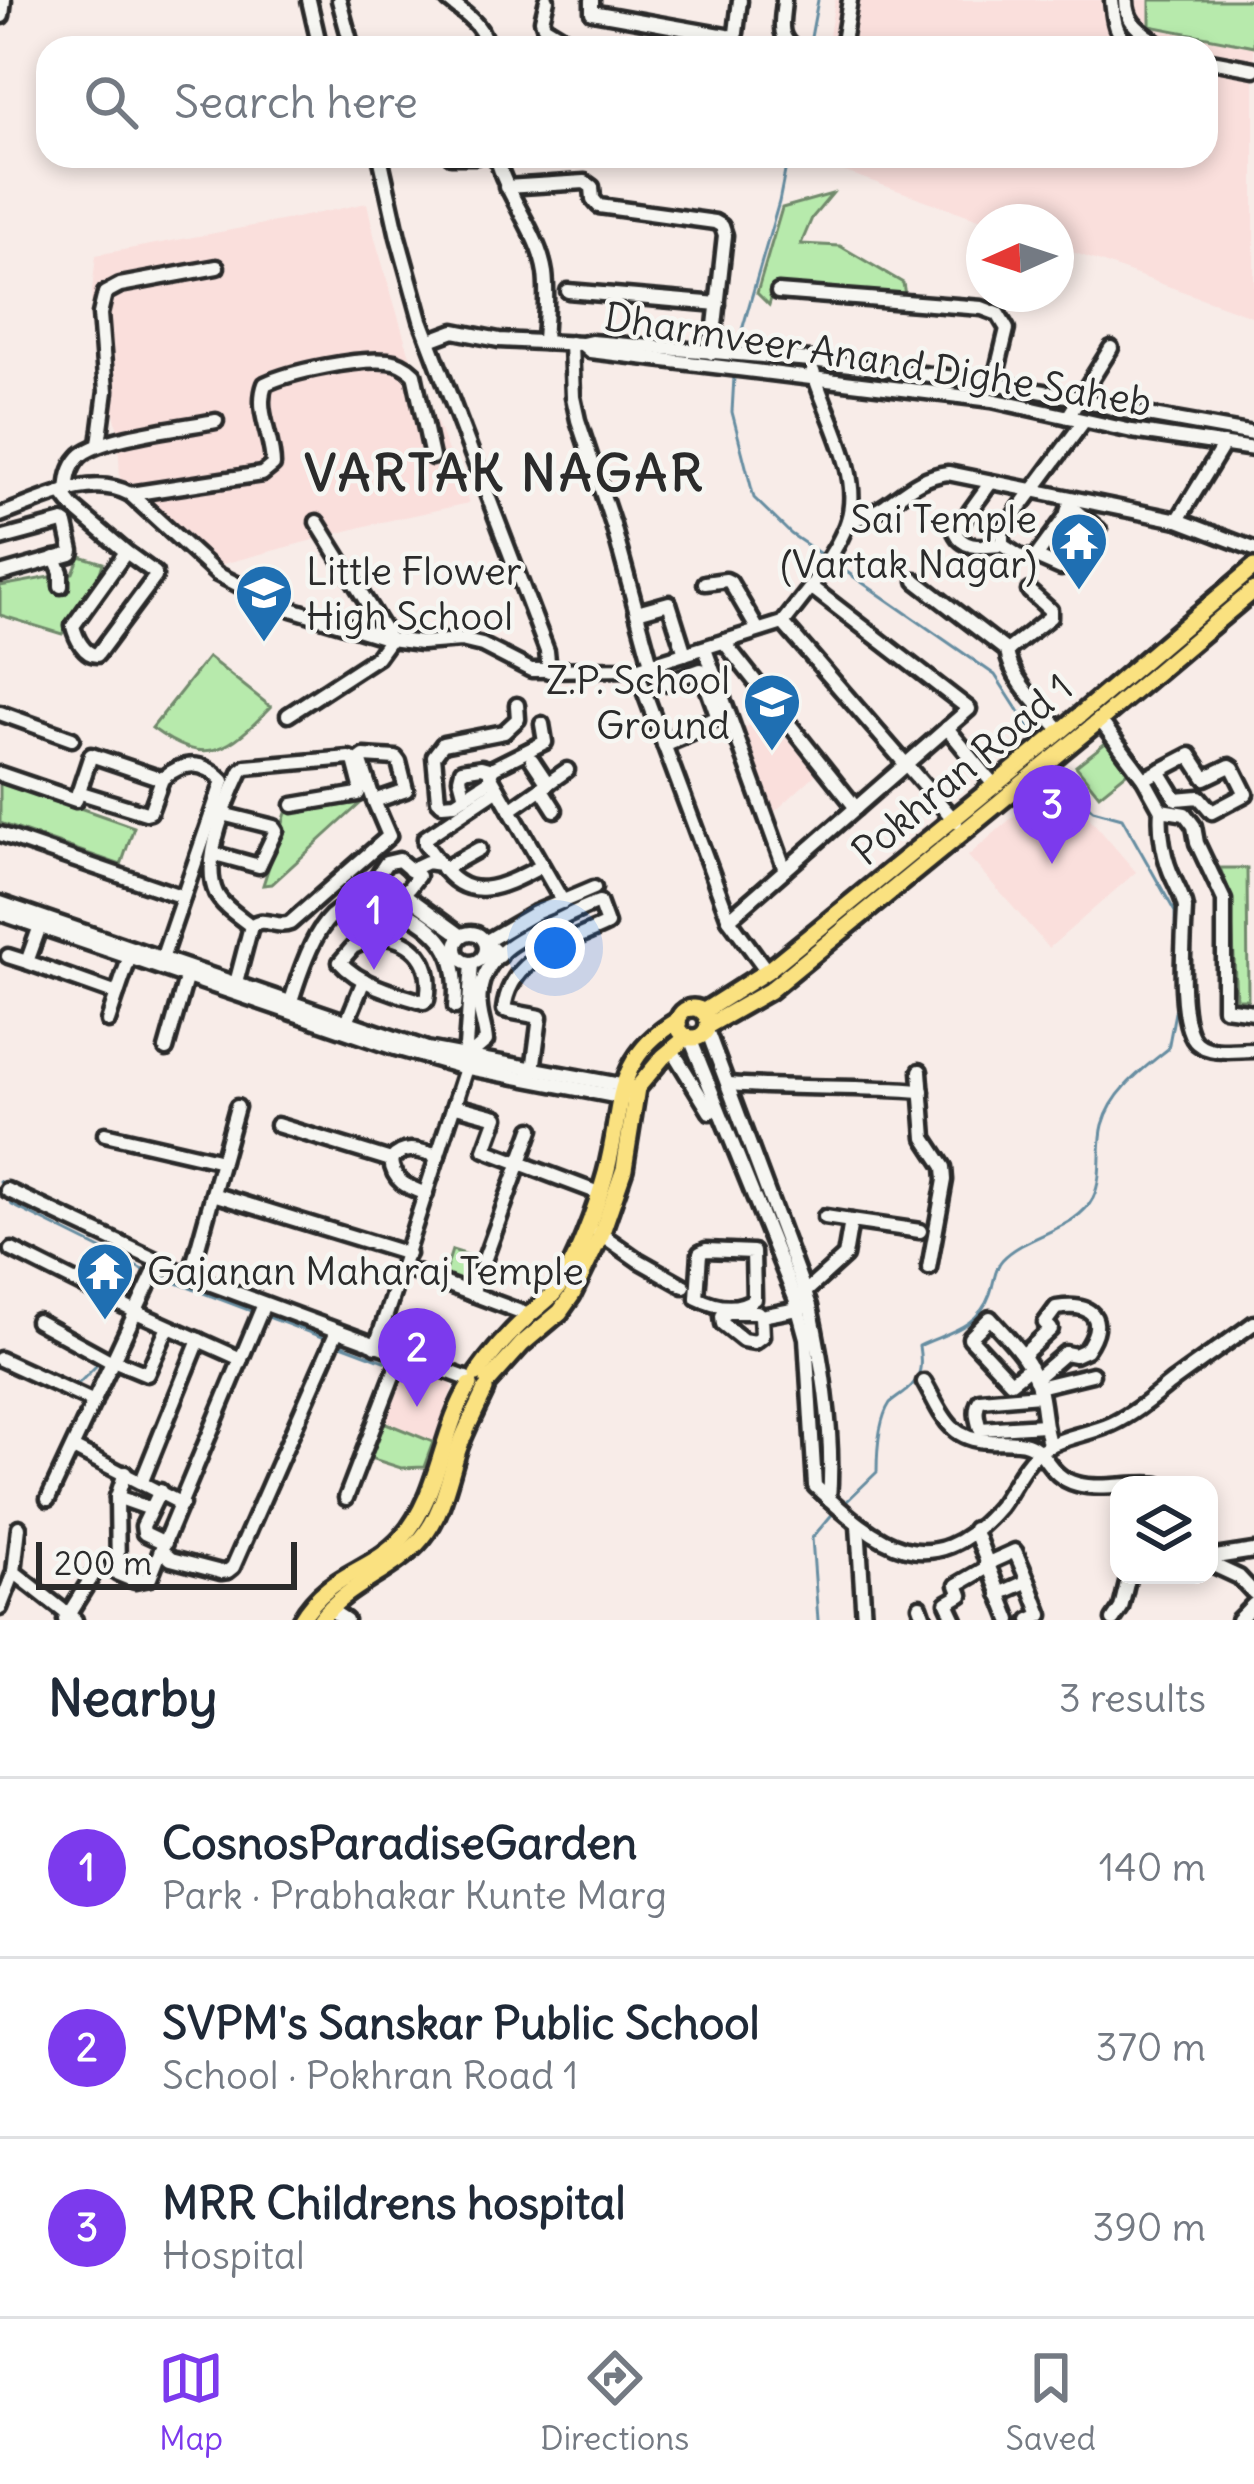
<!DOCTYPE html>
<html lang="en">
<head>
<meta charset="utf-8">
<style>
  body { margin:0; font-family:Delius,sans-serif; background:#f2f2f3; color:#1f2937 }
  .controls { position:absolute; right:36px; bottom:36px; display:grid; overflow:hidden; border-radius:24px; box-shadow:0 6px 18px #0003 }
  .controls button { width:108px; height:108px; display:grid; place-items:center; padding:0; border:0; border-bottom:3px solid #e0e1e3; background:#fff; color:#1f2937; font:60px sans-serif }
  .compass { position:absolute; left:966px; top:204px; width:108px; height:108px; border-radius:50%; background:#fff; box-shadow:0 6px 18px #0003; rotate:267deg }
  .scale { position:absolute; left:36px; bottom:30px; width:261px; box-sizing:border-box; padding-left:12px; border:6px solid #2b2b2b; border-top:0; font-size:33px; line-height:42px; white-space:nowrap; color:#2b2b2b; -webkit-text-stroke:9px #f6f6f2; paint-order:stroke }
  .you { position:absolute; left:555px; top:948px; width:42px; height:42px; margin:-30px; border:9px solid #fff; border-radius:50%; background:#1a73e8; box-shadow:0 0 0 18px #1a73e833 }
  .badge { display:grid; place-items:center; width:78px; height:78px; border-radius:50%; background:#7c3aed; color:#fff; font-size:39px; font-weight:700 }
  .pin { position:absolute; translate:-50% -99px; filter:drop-shadow(0 3px 6px #0008) }
  .pin::after { content:''; position:absolute; top:63px; width:42px; height:36px; background:inherit; clip-path:polygon(0 0,100% 0,50% 100%) }
  .list { margin:0; padding:0; list-style:none }
  h2 { display:flex; justify-content:space-between; align-items:center; height:156px; margin:0; padding:0 48px; font-size:51px }
  h2 small { font-size:39px; font-weight:400; color:#747a83 }
  .list li { display:grid; grid-template-columns:78px 1fr auto; gap:36px; align-items:center; box-sizing:border-box; height:180px; padding:0 48px; border-top:3px solid #e0e1e3 }
  .list b { display:block; font-size:45px; white-space:nowrap }
  .list p { margin:0; font-size:39px; white-space:nowrap; color:#747a83 }
  .list em { font-size:39px; font-style:normal; color:#747a83 }
  .icon { flex:none; width:66px; height:66px; fill:none; stroke:currentColor; stroke-width:2; stroke-linecap:round; stroke-linejoin:round }
  .map { position:relative; flex:none; width:1254px; height:1620px; overflow:hidden }
  .search { position:absolute; background:#fff; box-shadow:0 6px 18px #0003; left:36px; right:36px; top:36px; height:132px; display:flex; align-items:center; gap:30px; box-sizing:border-box; padding:0 42px; border-radius:36px; color:#747a83; font-size:45px }
  .sheet { height:696px; background:#fff }
  nav { display:flex; justify-content:space-around; align-items:center; box-sizing:border-box; height:168px; border-top:3px solid #e0e1e3; background:#fff; font-size:33px; color:#747a83 }
  nav a { display:grid; justify-items:center; gap:6px }
  nav .on { color:#7c3aed }
  .map>svg:first-child { display:block }
  .built { fill:#fadfdc }
  .green { fill:#b7eaac; stroke:#718a6c; stroke-width:3 }
  .lines { fill:none; stroke-linecap:round; stroke-linejoin:round }
  .stream { stroke:#668da1; stroke-width:3 }
  .minor-casing { stroke:#2b2b2b; stroke-width:21 }
  .major-casing { stroke:#2b2b2b; stroke-width:24 }
  .minor { stroke:#f6f6f2; stroke-width:12 }
  .major { stroke:#fae180; stroke-width:15 }
  .labels { text-anchor:middle; stroke-width:9; stroke-linejoin:round; paint-order:stroke }
  .street-label { font-size:39px; fill:#2b2b2b; stroke:#f6f6f2 }
  .poi-label { font-size:39px; fill:#2b2b2b; stroke:#f6f6f2; text-anchor:end }
  .district-label { font-size:51px; font-weight:bold; letter-spacing:3px; fill:#2b2b2b; stroke:#f6f6f2 }
</style>
</head>
<body>
<div class="map">
<svg width="1254" height="1620" viewBox="0 0 1254 1620">
  <rect width="100%" height="100%" fill="#f8ece8"/>
  <filter id="ink" filterUnits="userSpaceOnUse"><feTurbulence type="fractalNoise" baseFrequency=".00833" numOctaves="2"/><feDisplacementMap in="SourceGraphic" scale="24" xChannelSelector="R" yChannelSelector="G"/><feConvolveMatrix kernelMatrix="1 2 1 2 8 2 1 2 1" color-interpolation-filters="sRGB"/></filter>
  <g filter="url(#ink)">
    <g class="built">
      <path d="M835,0H1254V317L1056,246V222H987L809,159V156H1206V48H827Z"/>
      <path d="M367,203L375,239L409,353L469,503L373,524L219,565L120,481L118,432L91,300L96,255L291,219Z"/>
      <path d="M767,715L816,774L769,817L738,732Z"/>
      <path d="M1056,779L1136,872L1049,948L968,856Z"/>
      <path d="M403,1365L449,1382L453,1387L424,1467L415,1469L386,1465L367,1457Z"/>
    </g>
    <g class="green">
      <path d="M1150,0H1254V46L1150,26Z"/>
      <path d="M832,194L812,218L801,244L840,246L903,283L905,295L774,289L769,305L757,293L782,208Z"/>
      <path d="M80,556L103,563L98,580L62,634L0,615V586L73,573Z"/>
      <path d="M208,657L271,707C229,750 208,769 152,728Z"/>
      <path d="M1108,741L1130,770L1099,795L1076,766Z"/>
      <path d="M0,780L134,827L121,865L0,823Z"/>
      <path d="M361,803L272,884L263,885L286,813Z"/>
      <path d="M1220,868H1247L1248,999H1236L1231,896Z"/>
      <path d="M452,1250L481,1259L470,1286L443,1278Z"/>
      <path d="M381,1421L433,1442L424,1467L401,1468L367,1457Z"/>
    </g>
    <g class="lines">
      <g class="stream">
        <path d="M809,48L818,0"/>
        <path d="M738,344L779,202L788,156"/>
        <path d="M734,377L732,412L754,498L791,534L822,555"/>
        <path d="M834,563L995,675L1037,740"/>
        <path d="M0,1181L12,1205L147,1272"/>
        <path d="M156,1275L254,1312"/>
        <path d="M263,1315L327,1339"/>
        <path d="M336,1343L392,1364"/>
        <path d="M106,1355L117,1338"/>
        <path d="M70,1385L80,1382L100,1362"/>
        <path d="M845,1503L877,1472C877,1451 878,1421 890,1403C891,1402 905,1392 906,1391C922,1378 922,1365 919,1346C948,1332 978,1328 990,1294C994,1283 995,1267 1002,1260C1026,1234 1077,1230 1093,1198C1104,1175 1097,1148 1103,1125C1112,1091 1143,1069 1168,1049L1176,1007L1175,912L1122,818L1093,810L1067,786L1053,764"/>
        <path d="M818,1620L812,1538L835,1511"/>
      </g>
      <g class="minor-casing">
        <g id="minor">
          <path d="M309,0L320,48"/>
          <path d="M339,0L352,48"/>
          <path d="M448,0C464,14 485,25 486,48"/>
          <path d="M547,0L542,20L544,26L580,48"/>
          <path d="M592,0V12L732,37L736,33L740,0"/>
          <path d="M784,0C783,19 776,36 794,48"/>
          <path d="M1112,0C1114,21 1115,34 1132,48"/>
          <path d="M1126,0C1126,27 1145,32 1163,48"/>
          <path d="M2,16L4,0"/>
          <path d="M842,48L850,0"/>
          <path d="M1206,60L1254,69"/>
          <path d="M380,156L398,237L421,320L547,651L549,671"/>
          <path d="M451,156H476"/>
          <path d="M496,156C507,198 539,233 545,273C548,296 545,319 544,342"/>
          <path d="M506,187L585,182L592,187L593,199L599,206L715,222L722,226L725,235L712,353"/>
          <path d="M568,291L718,304"/>
          <path d="M778,292L982,308L998,314L1007,329L993,387"/>
          <path d="M430,340L454,331L499,340L582,344L591,342L811,360L994,383L1078,398L1119,410L1254,434"/>
          <path d="M571,343L573,397L578,420L613,525L651,664"/>
          <path d="M582,344L590,351L992,400L1132,431L1254,449"/>
          <path d="M1068,417L1111,348"/>
          <path d="M99,444L106,391L100,314L105,293L120,285L217,267"/>
          <path d="M991,482L955,532C964,551 984,546 1002,545"/>
          <path d="M67,493C68,479 69,468 79,457C97,437 185,427 216,421"/>
          <path d="M63,494L73,507L126,552L155,573V577L97,655C84,655 76,638 73,626L126,552"/>
          <path d="M130,494L262,474L273,465C273,437 255,410 265,384C292,371 358,358 388,361C399,362 406,366 414,374L432,457"/>
          <path d="M1071,499L1066,516L1036,557L1022,558L1002,545V532L1084,421"/>
          <path d="M1070,506L1099,530"/>
          <path d="M0,515C39,502 90,472 130,494L217,574L278,605L390,639L421,643L461,640L482,645L531,670L636,669L783,623L811,587L969,709L729,919"/>
          <path d="M1178,520L1224,444"/>
          <path d="M848,521C861,517 875,513 886,505C906,491 922,476 948,473L1178,520L1254,549"/>
          <path d="M317,522L389,638"/>
          <path d="M0,539L63,522L66,524L72,551L71,554L0,574"/>
          <path d="M1036,557L1061,568"/>
          <path d="M55,558L61,572V586"/>
          <path d="M916,581L1007,651C1011,681 1042,708 1061,731"/>
          <path d="M705,583L726,580L730,582L758,630"/>
          <path d="M811,587C823,566 841,543 848,520C863,474 825,414 813,371"/>
          <path d="M637,612L669,603L685,654"/>
          <path d="M783,623L956,822"/>
          <path d="M724,642L856,808"/>
          <path d="M705,649L785,870"/>
          <path d="M1007,651L1050,617V610L1029,591"/>
          <path d="M636,669L729,919L767,971"/>
          <path d="M0,713L72,739"/>
          <path d="M288,715L377,657L390,639"/>
          <path d="M1100,720L1144,779L1161,810L1185,814L1194,826L1197,843L1224,900V1008L1254,1012"/>
          <path d="M542,724L545,742L493,768L490,775L563,902"/>
          <path d="M947,728L994,785"/>
          <path d="M664,745L692,733L696,725L718,718L701,670L665,683"/>
          <path d="M532,760L548,784"/>
          <path d="M0,774L76,800L91,755L162,779C183,761 203,760 223,781L162,959"/>
          <path d="M492,779L455,803L442,804L438,800L434,756L443,744L504,732L518,719L517,705"/>
          <path d="M1144,779L1190,755L1205,778L1230,766L1233,768L1246,794L1212,812L1199,797L1176,799L1159,771"/>
          <path d="M541,788L555,810"/>
          <path d="M78,792L146,813L150,812L162,779"/>
          <path d="M465,797L460,778L462,770L481,767L492,770"/>
          <path d="M510,810L567,770"/>
          <path d="M1161,810C1159,832 1164,860 1174,880C1179,891 1183,897 1185,908C1184,936 1176,1025 1197,1043C1211,1055 1236,1050 1254,1050"/>
          <path d="M0,834L183,897"/>
          <path d="M215,854L259,866L276,830L274,827L222,814"/>
          <path d="M439,863L425,844V838L498,789"/>
          <path d="M443,869L479,849"/>
          <path d="M410,870L427,862L440,864C469,907 505,885 542,866"/>
          <path d="M404,894L387,914L368,900L366,894L386,863L399,860L418,876L404,894L462,936"/>
          <path d="M0,903L427,1049L631,1087"/>
          <path d="M0,913L395,1048L458,1066L625,1098"/>
          <path d="M40,926L27,962L117,994L130,956"/>
          <path d="M251,926C240,917 222,906 216,893C201,861 227,801 241,771L246,767L349,758L354,760L361,787L358,794L293,805"/>
          <circle cx="471" cy="948" r="15"/>
          <path d="M8,956L27,962"/>
          <path d="M500,956L485,942L535,913L594,888"/>
          <path d="M235,987L251,926C263,915 276,929 290,923L389,836L374,801L406,790L399,762L396,758L364,756L360,759L374,801"/>
          <path d="M427,1000C434,962 415,940 380,936L385,916L404,912C447,934 460,960 455,1007"/>
          <path d="M289,1007C299,978 323,881 372,912L375,937L353,947L340,962C359,984 396,994 424,1002"/>
          <path d="M508,1011L540,1017L532,1078"/>
          <path d="M108,1021L117,994"/>
          <path d="M344,1029L364,980"/>
          <path d="M707,1030L810,1306C823,1366 834,1438 829,1499"/>
          <path d="M690,1038L795,1298L806,1338L815,1486C877,1544 930,1588 999,1507C1013,1489 1024,1460 1043,1449C1064,1436 1090,1434 1112,1424C1135,1413 1153,1397 1172,1382C1199,1362 1227,1343 1254,1323"/>
          <path d="M166,1049L187,975"/>
          <path d="M672,1050L710,1112"/>
          <path d="M468,1065L473,1052L486,1041C485,1024 477,1011 480,993C485,952 522,937 554,922C569,915 584,907 599,902L607,924C564,945 510,955 504,1010"/>
          <path d="M920,1071L925,1138L944,1167L945,1180L929,1268"/>
          <path d="M729,1084C793,1089 857,1086 922,1091"/>
          <path d="M456,1106L497,1117L485,1150L599,1193"/>
          <path d="M277,1125L391,1160C405,1144 420,1151 438,1156"/>
          <path d="M105,1134L222,1161"/>
          <path d="M391,1160C393,1182 407,1187 426,1194"/>
          <path d="M7,1190L190,1276L471,1380"/>
          <path d="M213,1194L408,1254"/>
          <path d="M825,1217L851,1221"/>
          <path d="M598,1232L638,1260L684,1286"/>
          <path d="M12,1250L136,1312L241,1359"/>
          <path d="M706,1250L753,1252L754,1299C736,1312 715,1307 697,1298L700,1253Z"/>
          <path d="M403,1268L529,1315"/>
          <path d="M190,1276L237,1107"/>
          <path d="M472,1294L532,1129"/>
          <path d="M802,1295L845,1256L851,1221L920,1231"/>
          <path d="M264,1304L161,1550L171,1559L221,1572L228,1571L233,1567L337,1331"/>
          <path d="M761,1316L762,1336L754,1342L743,1340L723,1324L722,1316L728,1312H757L761,1316L803,1308"/>
          <path d="M37,1321L112,1362"/>
          <path d="M376,1346L466,1068L462,1057L466,1046L472,963"/>
          <path d="M1023,1355L1051,1329L1045,1323L1056,1308C1092,1302 1108,1318 1086,1350L1075,1355L1065,1353L1035,1379"/>
          <path d="M0,1359L94,1402"/>
          <path d="M113,1360L147,1374L168,1327"/>
          <path d="M1030,1367L1011,1382L970,1338L990,1318C1009,1339 1031,1360 1039,1389C1044,1408 1043,1427 1050,1446"/>
          <path d="M924,1382C942,1413 948,1440 989,1441C1001,1442 1015,1440 1027,1444C1048,1451 1047,1476 1077,1484C1102,1491 1138,1481 1159,1485"/>
          <path d="M1038,1387L1092,1374"/>
          <path d="M1040,1395L980,1400C974,1409 977,1419 980,1429L1044,1425"/>
          <path d="M73,1448L182,1504"/>
          <path d="M125,1473L117,1497L118,1574L135,1581L150,1578L161,1550"/>
          <path d="M142,1481L199,1340"/>
          <path d="M160,1491L143,1526L144,1533L165,1543"/>
          <path d="M117,1497L151,1509"/>
          <path d="M346,1498L401,1355"/>
          <path d="M48,1499L159,1262"/>
          <path d="M858,1525L864,1620"/>
          <path d="M19,1527L14,1572L75,1620"/>
          <path d="M974,1529L1010,1620"/>
          <path d="M1209,1558L1254,1551"/>
          <path d="M1209,1563L1239,1577L1254,1593"/>
          <path d="M986,1564L1015,1551L1028,1581"/>
          <path d="M999,1594L1028,1581L1041,1615L1030,1620"/>
          <path d="M920,1606L925,1620"/>
          <path d="M0,1608L14,1572"/>
          <path d="M329,1609L346,1620"/>
          <path d="M65,1620L98,1567"/>
          <path d="M955,1620L947,1603L961,1595L957,1585L988,1567"/>
          <path d="M1113,1620L1121,1608L1129,1575"/>
          <path d="M1238,1620L1254,1604"/>
        </g>
      </g>
      <g class="major-casing">
        <g id="major">
          <circle cx="693" cy="1023" r="15"/>
          <path d="M704,1011L767,971L1061,731L1254,567"/>
          <path d="M709,1025L769,991L1100,720L1254,590"/>
          <path d="M477,1374C492,1353 508,1335 526,1318C535,1309 546,1302 554,1293C575,1269 597,1205 606,1173C624,1108 610,1060 678,1020"/>
          <path d="M488,1382L522,1344L560,1312L572,1295L601,1235L624,1169L637,1088L663,1057L687,1037"/>
          <path d="M301,1620C329,1572 371,1573 402,1538C440,1495 440,1432 470,1385"/>
          <path d="M320,1620C347,1584 394,1572 422,1538C443,1513 448,1480 458,1450C465,1430 476,1410 485,1390"/>
        </g>
      </g>
      <use href="#minor" class="minor"/>
      <use href="#major" class="major"/>
    </g>
  </g>
  <defs>
    <g id="temple-pin" transform="scale(3)"><path d="M0 17L-7.5 6A9.5 9.5 0 1 1 7.5 6Z" fill="#1f6fb2" stroke="#f6f6f2"/><path d="M0-6L5-2H3V0L6.5 2.5H4V6H1.5V3h-3V6H-4V2.5H-6.5L-3 0V-2H-5Z" fill="#fff"/></g>
    <g id="school-pin" transform="scale(3)"><path d="M0 17L-7.5 6A9.5 9.5 0 1 1 7.5 6Z" fill="#1f6fb2" stroke="#f6f6f2"/><path d="M0-5L7-2L0 1L-7-2ZM-4 1L0 2.5L4 1V4Q0 6-4 4Z" fill="#fff"/></g>
  </defs>
  <g fill-rule="evenodd">
    <use href="#temple-pin" x="1079" y="541"/>
    <use href="#school-pin" x="264" y="593"/>
    <use href="#school-pin" x="772" y="702"/>
    <use href="#temple-pin" x="105" y="1271"/>
  </g>
  <g class="labels">
    <g class="street-label">
      <text transform="translate(878 359) rotate(9)" y="14">Dharmveer Anand Dighe Saheb</text>
      <text transform="translate(962 769) rotate(-40)" y="14">Pokhran Road 1</text>
    </g>
    <g class="poi-label">
      <text x="1037" y="533">Sai Temple<tspan x="1037" dy="45">(Vartak Nagar)</tspan></text>
      <text x="306" y="585" text-anchor="start">Little Flower<tspan x="306" dy="45">High School</tspan></text>
      <text x="730" y="694">Z.P. School<tspan x="730" dy="45">Ground</tspan></text>
      <text x="147" y="1285" text-anchor="start">Gajanan Maharaj Temple</text>
    </g>
    <g class="district-label">
      <text x="505" y="491">VARTAK NAGAR</text>
    </g>
  </g>
</svg>
<div class="controls">
<button><svg class="icon" aria-label="layers" viewBox="0 0 24 24"><path d="M12 4l9 5-9 5-9-5zM3 14l9 5 9-5"/></svg></button>
</div>
<svg class="compass" viewBox="-18 -18 36 36"><path d="M0-13l5 13h-10z" fill="#e53935"/><path d="M0 13l5-13h-10z" fill="#747a83"/></svg>
<div class="scale">200 m</div>
<div class="you"></div>
<div class="pin badge" style="left:374px;top:970px">1</div>
<div class="pin badge" style="left:417px;top:1407px">2</div>
<div class="pin badge" style="left:1052px;top:864px">3</div>
<div class="search"><svg class="icon" aria-label="search" viewBox="0 0 24 24"><circle cx="10" cy="10" r="6"/><path d="M15 15l6 6"/></svg>Search here</div>
</div>
<section class="sheet">
<h2>Nearby<small>3 results</small></h2>
<ul class="list">
<li><span class="badge">1</span><div><b>CosnosParadiseGarden</b><p>Park · Prabhakar Kunte Marg</p></div><em>140 m</em></li>
<li><span class="badge">2</span><div><b>SVPM's Sanskar Public School</b><p>School · Pokhran Road 1</p></div><em>370 m</em></li>
<li><span class="badge">3</span><div><b>MRR Childrens hospital</b><p>Hospital</p></div><em>390 m</em></li>
</ul>
</section>
<nav>
<a class="on"><svg class="icon" aria-label="map" viewBox="0 0 24 24"><path d="M3 6l6-2 6 2 6-2v14l-6 2-6-2-6 2zM9 4v14M15 6v14"/></svg>Map</a>
<a><svg class="icon" aria-label="directions" viewBox="0 0 24 24"><path d="M12 3l9 9-9 9-9-9zM9 14v-3h6M13 9l2 2-2 2"/></svg>Directions</a>
<a><svg class="icon" aria-label="saved" viewBox="0 0 24 24"><path d="M7 4h10v16l-5-4-5 4z"/></svg>Saved</a>
</nav>
</body>
</html>
